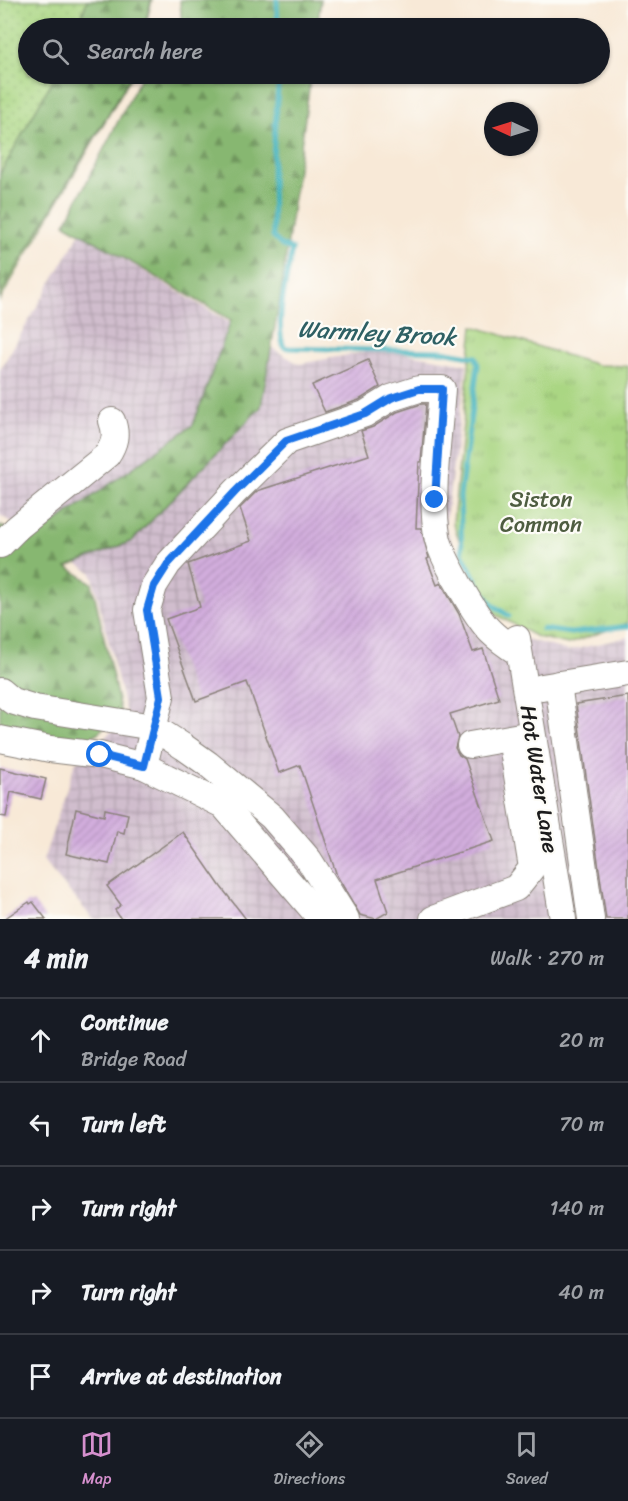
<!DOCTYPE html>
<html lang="en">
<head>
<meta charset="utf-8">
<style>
  body { margin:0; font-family:Sriracha,sans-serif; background:#242831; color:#f1f3f6 }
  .compass { position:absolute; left:484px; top:102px; width:54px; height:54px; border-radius:50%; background:#171b24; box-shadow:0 2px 4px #0004; rotate:274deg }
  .stop { position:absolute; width:18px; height:18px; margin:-14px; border:4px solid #1a73e8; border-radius:50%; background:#fff }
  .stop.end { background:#1a73e8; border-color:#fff; box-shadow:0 2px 6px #0008 }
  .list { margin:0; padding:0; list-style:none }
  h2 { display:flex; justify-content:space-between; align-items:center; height:78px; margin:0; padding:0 24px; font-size:26px }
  h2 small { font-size:20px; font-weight:400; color:#9ea1a6 }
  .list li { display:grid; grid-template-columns:39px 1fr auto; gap:18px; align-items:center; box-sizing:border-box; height:84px; padding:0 24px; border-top:2px solid #363941 }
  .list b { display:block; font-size:22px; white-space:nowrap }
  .list p { margin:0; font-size:20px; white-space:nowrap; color:#9ea1a6 }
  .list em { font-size:20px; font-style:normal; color:#9ea1a6 }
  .icon { flex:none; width:33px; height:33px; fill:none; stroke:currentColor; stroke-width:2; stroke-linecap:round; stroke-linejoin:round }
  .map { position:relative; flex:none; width:628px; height:919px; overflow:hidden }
  .search { position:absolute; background:#171b24; box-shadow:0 2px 4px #0004; left:18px; right:18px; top:18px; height:66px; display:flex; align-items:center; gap:15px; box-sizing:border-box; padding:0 21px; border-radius:33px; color:#9ea1a6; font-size:22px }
  .sheet { height:498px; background:#171b24 }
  nav { display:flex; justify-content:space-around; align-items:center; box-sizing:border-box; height:84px; border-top:2px solid #363941; background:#171b24; font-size:16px; color:#9ea1a6 }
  nav a { display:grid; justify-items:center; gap:3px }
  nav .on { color:#d690ce }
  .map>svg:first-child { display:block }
  .industrial { fill:url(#industrial-grid) }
  .grass { fill:url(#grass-dots); stroke:#637950; stroke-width:1.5 }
  .forest { fill:url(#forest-firs); stroke:#526a46; stroke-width:1.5 }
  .park { fill:url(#park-tufts); stroke:#637950; stroke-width:1.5 }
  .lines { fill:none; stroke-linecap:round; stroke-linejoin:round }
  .stream { stroke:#44b3bd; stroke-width:5 }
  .building { fill:url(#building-hatch) }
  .minor-casing { stroke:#8a827a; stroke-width:28 }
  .minor { stroke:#fff; stroke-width:26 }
  .route { stroke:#1a73e8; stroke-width:8 }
  .labels { text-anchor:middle; stroke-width:4.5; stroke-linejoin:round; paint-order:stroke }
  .park-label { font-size:22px; fill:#4e5d40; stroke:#fdfcf7 }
  .street-label { font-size:22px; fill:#1c1c1c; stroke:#fdfcf7 }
  .water-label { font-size:24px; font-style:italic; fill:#2e6064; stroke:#fdfcf7 }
</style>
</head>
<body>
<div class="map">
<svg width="628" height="919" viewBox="0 0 628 919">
  <defs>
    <pattern id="industrial-grid" width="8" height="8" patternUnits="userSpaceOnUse" patternTransform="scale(1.5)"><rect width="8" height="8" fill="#d0bdcd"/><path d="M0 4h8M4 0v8" fill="none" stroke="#b2a2af"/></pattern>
    <pattern id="grass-dots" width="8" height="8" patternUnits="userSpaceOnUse" patternTransform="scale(1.5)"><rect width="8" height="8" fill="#aad683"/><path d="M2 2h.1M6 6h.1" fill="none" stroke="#92b771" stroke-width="1.8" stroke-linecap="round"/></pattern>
    <pattern id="forest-firs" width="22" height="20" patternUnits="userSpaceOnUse" patternTransform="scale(1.5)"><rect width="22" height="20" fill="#87b771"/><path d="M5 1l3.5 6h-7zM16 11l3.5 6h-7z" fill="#6e945c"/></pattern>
    <pattern id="park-tufts" width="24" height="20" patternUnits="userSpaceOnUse" patternTransform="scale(1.5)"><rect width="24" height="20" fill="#aad683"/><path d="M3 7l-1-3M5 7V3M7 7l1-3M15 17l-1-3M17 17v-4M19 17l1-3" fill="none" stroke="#92b771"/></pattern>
    <pattern id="building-hatch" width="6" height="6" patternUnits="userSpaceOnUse" patternTransform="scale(1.5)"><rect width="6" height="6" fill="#d2addd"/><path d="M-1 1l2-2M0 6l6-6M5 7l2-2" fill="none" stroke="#b494bd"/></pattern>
  </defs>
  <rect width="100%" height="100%" fill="#fdfcf7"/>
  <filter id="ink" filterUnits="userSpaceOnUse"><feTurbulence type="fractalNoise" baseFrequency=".0167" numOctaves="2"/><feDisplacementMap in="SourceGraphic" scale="12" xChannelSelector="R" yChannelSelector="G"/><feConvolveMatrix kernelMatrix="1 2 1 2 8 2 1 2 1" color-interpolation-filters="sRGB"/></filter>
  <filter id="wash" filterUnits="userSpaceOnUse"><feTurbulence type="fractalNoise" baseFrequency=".008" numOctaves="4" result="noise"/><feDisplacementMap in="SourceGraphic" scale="24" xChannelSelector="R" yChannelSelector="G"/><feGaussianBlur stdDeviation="1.35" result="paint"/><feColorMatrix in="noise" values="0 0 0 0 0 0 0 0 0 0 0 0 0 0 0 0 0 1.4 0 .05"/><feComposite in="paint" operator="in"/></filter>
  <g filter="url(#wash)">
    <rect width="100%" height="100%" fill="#f8e9d7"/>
    <path class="industrial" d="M80,233L299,364L381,349L467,364L445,525L479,609L499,631L568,651L628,637V919H93L43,861L75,763L127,718L92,573L0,515V370Z"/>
    <path class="grass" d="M0,0H152L145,28H28V74H133L0,300Z"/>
    <g class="forest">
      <path d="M87,0H151L144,28H78Z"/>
      <path d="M180,0H321L317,28H182Z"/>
      <path d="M56,74H132L0,295V174Z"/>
      <path d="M144,74H311L281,292L261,407L132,541L67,567L92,583L121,714L91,738L38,737L0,729V525L28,542L193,425L231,320L65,224L142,75Z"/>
    </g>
    <path class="park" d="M473,326L597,365L628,366V623L568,644L537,637L496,615L478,592L453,523Z"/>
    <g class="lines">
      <g class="stream">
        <path d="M277,0L278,28"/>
        <path d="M279,74L272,170L273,237L282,246L292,249C288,275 274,323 284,347L289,348L442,351L476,357L478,365L460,496L462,553L480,588L493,605L509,616"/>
        <path d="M542,629L571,633L628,626"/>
      </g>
    </g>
    <g id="blocks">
      <g class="building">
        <path d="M368,360L380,387L359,400L325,412L312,385Z"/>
        <path d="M421,404H426L421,462H419L416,528H421L429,558L427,559L437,585L441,583L459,614L473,652L483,649L499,699L450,714L458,737L455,748L459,755L465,759L494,841L377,879L388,912L376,919L360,915L337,876L300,765L279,773L247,682L196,701L166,619L200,607L188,564L251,541L240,508L257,491L369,455L361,431L373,427L397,412Z"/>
        <path d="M628,696V919H606L576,704Z"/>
        <path d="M0,768L46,779L41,799L11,792L6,817L0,816Z"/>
        <path d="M76,809L104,816L105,809L128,814L124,833L117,831L109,864L66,854Z"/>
        <path d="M183,832L221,887L246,919H121L115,910L121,905L107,886Z"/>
        <path d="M29,902L30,904L33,902L46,919H4Z"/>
      </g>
    </g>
  </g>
  <g filter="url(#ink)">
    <use href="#blocks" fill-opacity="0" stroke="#8a827a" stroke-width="1.5"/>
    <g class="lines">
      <g class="minor-casing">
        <g id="minor">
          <path d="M0,545L17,528L107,455C115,443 117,434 112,421"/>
          <path d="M517,638L563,919"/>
          <path d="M558,684L591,919"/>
          <path d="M542,687L628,673"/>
          <path d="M0,691L12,701L35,708L153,727L184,747L208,764L272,817L309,860L346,919"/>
          <path d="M0,739L50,749L100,755L144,766L223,805L321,919"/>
          <path d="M470,745L526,735"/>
          <path d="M144,766L161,697L147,610L154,586L168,564L235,492L287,441L365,414L391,398L419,389H442C439,436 430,489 437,535C439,553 476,617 490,631C499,640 508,646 519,653"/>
          <path d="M433,919L516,888L532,868L511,738"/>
        </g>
      </g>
      <use href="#minor" class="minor"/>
    </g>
  </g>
  <g class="lines" filter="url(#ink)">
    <path class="route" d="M100,755L144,766L161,697L147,610L154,586L168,564L235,492L286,441L365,414L391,398L419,389H442L435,500"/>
  </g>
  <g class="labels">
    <g class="park-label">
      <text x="541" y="507">Siston<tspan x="541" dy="25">Common</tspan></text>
    </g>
    <g class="street-label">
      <text transform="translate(540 779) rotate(81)" y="8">Hot Water Lane</text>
    </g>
    <g class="water-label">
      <text transform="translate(377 333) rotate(3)" y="8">Warmley Brook</text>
    </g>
  </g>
</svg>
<svg class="compass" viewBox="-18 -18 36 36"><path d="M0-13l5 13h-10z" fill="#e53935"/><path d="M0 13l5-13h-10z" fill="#9ea1a6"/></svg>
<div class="stop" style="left:100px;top:755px"></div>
<div class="stop end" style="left:435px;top:500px"></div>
<div class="search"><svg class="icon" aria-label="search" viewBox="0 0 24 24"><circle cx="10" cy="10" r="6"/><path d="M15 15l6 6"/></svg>Search here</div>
</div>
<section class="sheet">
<h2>4 min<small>Walk · 270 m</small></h2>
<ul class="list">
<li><svg class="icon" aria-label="ahead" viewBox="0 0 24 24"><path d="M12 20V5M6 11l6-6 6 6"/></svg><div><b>Continue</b><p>Bridge Road</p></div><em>20 m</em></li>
<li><svg class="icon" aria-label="left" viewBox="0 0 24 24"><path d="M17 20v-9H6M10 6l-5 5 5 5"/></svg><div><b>Turn left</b></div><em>70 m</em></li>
<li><svg class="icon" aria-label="right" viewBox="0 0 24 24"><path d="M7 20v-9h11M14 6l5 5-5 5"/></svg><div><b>Turn right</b></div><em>140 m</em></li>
<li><svg class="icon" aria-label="right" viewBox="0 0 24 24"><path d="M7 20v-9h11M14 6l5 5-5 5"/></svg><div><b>Turn right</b></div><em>40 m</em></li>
<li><svg class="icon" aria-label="arrive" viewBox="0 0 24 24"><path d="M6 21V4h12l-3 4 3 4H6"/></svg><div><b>Arrive at destination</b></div></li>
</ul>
</section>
<nav>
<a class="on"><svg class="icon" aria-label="map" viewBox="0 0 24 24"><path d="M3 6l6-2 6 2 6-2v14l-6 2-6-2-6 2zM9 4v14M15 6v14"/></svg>Map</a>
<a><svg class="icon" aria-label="directions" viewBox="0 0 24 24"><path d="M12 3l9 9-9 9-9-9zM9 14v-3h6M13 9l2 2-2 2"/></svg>Directions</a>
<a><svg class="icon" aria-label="saved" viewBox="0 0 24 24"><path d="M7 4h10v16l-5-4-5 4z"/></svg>Saved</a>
</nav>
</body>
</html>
